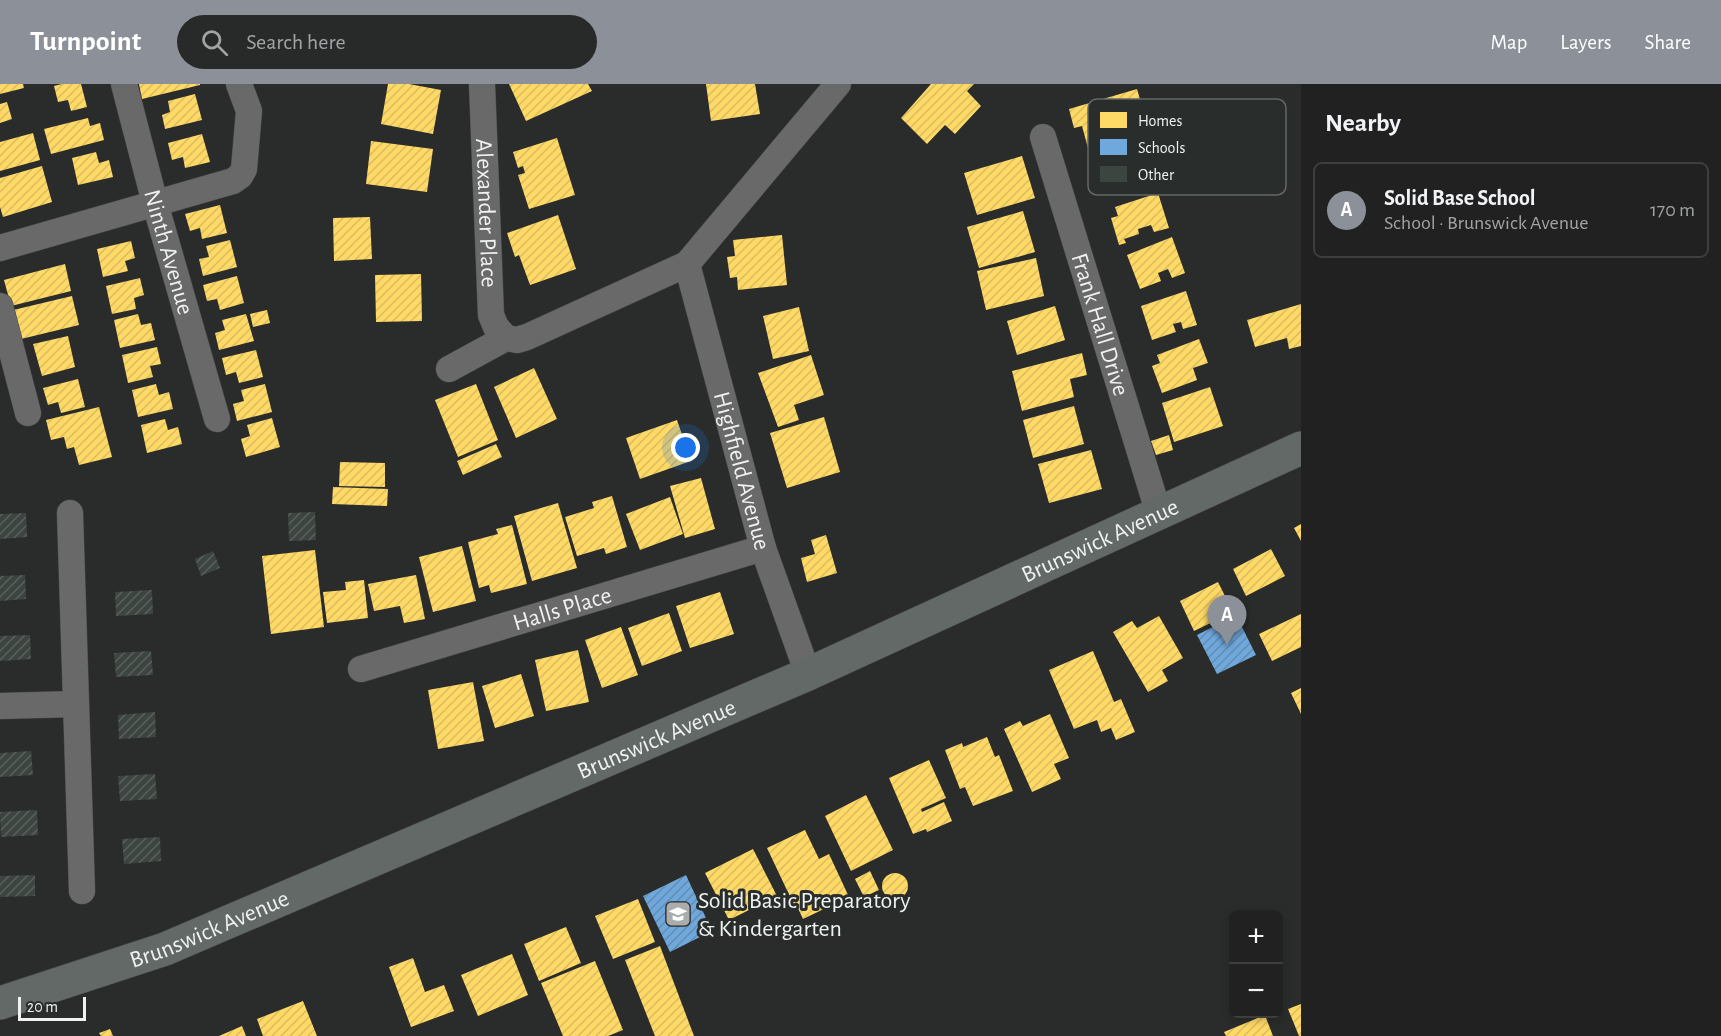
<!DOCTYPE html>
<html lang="en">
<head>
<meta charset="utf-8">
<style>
  body { margin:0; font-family:"Alegreya Sans",sans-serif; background:#282929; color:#f1f3f6 }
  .controls { position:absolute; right:18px; bottom:18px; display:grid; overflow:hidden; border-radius:9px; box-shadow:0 3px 9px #0003 }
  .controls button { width:54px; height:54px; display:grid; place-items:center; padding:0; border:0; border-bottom:2px solid #3d3e3e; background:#202120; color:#f1f3f6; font:30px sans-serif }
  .scale { position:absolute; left:18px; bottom:15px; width:68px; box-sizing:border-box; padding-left:6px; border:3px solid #eff2f0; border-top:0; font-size:16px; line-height:21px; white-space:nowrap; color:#eff2f0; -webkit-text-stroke:4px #292d2b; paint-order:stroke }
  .you { position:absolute; left:686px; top:364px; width:21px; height:21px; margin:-15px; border:4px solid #fff; border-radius:50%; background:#1a73e8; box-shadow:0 0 0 9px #1a73e833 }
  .badge { display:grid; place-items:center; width:39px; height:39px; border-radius:50%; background:#8c9099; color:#fff; font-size:20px; font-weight:700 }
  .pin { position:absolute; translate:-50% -50px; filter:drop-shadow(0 2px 3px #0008) }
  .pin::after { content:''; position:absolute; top:32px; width:21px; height:18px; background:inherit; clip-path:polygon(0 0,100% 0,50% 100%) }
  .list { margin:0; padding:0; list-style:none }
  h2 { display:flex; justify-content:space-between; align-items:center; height:78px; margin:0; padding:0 24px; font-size:26px }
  h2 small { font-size:20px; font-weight:400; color:#a2a3a5 }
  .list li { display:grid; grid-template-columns:39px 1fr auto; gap:18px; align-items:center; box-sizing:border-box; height:96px; margin:0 12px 12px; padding:0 12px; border:2px solid #3d3e3e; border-radius:9px }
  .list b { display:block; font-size:22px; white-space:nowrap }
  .list p { margin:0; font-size:20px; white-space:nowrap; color:#a2a3a5 }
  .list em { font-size:20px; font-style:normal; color:#a2a3a5 }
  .icon { flex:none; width:33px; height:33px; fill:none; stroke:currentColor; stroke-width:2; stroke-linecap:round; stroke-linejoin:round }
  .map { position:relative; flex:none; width:1301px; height:952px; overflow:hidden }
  header { display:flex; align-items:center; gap:36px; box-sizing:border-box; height:84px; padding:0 30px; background:#8c9099; color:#fff }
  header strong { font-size:28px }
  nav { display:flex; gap:33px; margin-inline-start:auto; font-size:21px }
  .search { width:420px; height:54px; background:#282929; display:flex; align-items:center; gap:15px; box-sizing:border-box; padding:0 21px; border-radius:33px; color:#a2a3a5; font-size:22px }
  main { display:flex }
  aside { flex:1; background:#202120 }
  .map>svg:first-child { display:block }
  .homes { fill:url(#homes-hatch) }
  .schools { fill:url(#schools-hatch) }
  .building { fill:url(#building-hatch) }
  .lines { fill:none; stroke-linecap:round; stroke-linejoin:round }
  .street-casing { stroke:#474948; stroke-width:27 }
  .secondary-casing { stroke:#474948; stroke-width:34 }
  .street { stroke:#686968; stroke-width:26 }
  .secondary { stroke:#626966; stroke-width:33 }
  .labels { text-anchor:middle; stroke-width:6; stroke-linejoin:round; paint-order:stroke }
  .street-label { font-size:24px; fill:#eff2f0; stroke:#292d2b }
  .poi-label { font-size:24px; fill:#eff2f0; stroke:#292d2b; text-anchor:start }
  .key { fill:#292d2b; stroke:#646866; stroke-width:1.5 }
  .key-label { font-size:16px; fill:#eff2f0 }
</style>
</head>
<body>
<header>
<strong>Turnpoint</strong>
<div class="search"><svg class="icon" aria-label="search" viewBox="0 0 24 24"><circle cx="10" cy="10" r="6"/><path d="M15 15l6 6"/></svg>Search here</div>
<nav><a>Map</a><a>Layers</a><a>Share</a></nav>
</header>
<main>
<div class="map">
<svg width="1301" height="952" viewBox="0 0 1301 952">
  <defs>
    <pattern id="homes-hatch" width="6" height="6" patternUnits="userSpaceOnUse" patternTransform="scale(1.5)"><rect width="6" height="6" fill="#ffd966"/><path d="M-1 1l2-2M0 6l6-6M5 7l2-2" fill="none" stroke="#dabc60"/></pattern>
    <pattern id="schools-hatch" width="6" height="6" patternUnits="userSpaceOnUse" patternTransform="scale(1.5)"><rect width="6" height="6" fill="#6fa8dc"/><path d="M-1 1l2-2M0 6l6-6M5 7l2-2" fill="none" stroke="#638cb0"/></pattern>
    <pattern id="building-hatch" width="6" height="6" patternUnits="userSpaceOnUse" patternTransform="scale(1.5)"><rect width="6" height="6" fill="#3d4541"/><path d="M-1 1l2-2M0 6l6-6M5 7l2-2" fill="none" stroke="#59605d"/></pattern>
  </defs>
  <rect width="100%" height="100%" fill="#2a2c2b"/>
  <g class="homes">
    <path d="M0,0H23L24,4L0,10Z"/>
    <path d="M62,0H81L87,23L71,27L68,16L58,18L54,2Z"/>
    <path d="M139,0H200V1L142,15Z"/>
    <path d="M388,0H409L441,6L433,50L381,40Z"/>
    <path d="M509,0H588L592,7L526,37Z"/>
    <path d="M706,0H755L760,30L711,37Z"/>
    <path d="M931,0H974L967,7L981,22L955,50L945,41L927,60L901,34Z"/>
    <path d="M1137,5L1149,46L1088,64L1082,42L1074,44L1069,25Z"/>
    <path d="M195,10L202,36L165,45L162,31L170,28L168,17Z"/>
    <path d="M7,18L12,35L0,39V20Z"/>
    <path d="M88,34L90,42L100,39L104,56L51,70L44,45Z"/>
    <path d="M33,49L40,76L0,87V58Z"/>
    <path d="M202,50L210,78L185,84L183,73L172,76L168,59Z"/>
    <path d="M557,54L575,111L529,125L518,91L525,89L523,82L518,84L513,68Z"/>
    <path d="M371,57L433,65L427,108L366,100Z"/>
    <path d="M96,68L99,79L109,76L113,93L78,101L72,74Z"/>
    <path d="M1022,72L1035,114L977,131L964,89Z"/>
    <path d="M42,82L52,118L3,133L0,123V94Z"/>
    <path d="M1158,109L1169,144L1154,148L1151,141L1138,145L1139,150L1124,155L1126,159L1119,161L1111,134L1118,132L1115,123Z"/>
    <path d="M220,121L227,149L202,155L200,144L190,147L185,130Z"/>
    <path d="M1023,127L1035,168L979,184L967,143Z"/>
    <path d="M558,131L576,185L530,201L519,171L515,173L507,149Z"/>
    <path d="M370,133L372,175L334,177L333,134Z"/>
    <path d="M782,151L787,201L738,206L737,193L730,194L727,173L735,172L733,156Z"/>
    <path d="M1172,153L1185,189L1172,194L1168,185L1158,189L1161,197L1140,205L1127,171Z"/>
    <path d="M230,156L237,183L203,192L199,175L209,173L206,162Z"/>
    <path d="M131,157L135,174L125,177L128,187L103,193L97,165Z"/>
    <path d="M1036,174L1044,212L986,226L977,187Z"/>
    <path d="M65,180L71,207L11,222L4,196Z"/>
    <path d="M421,190L422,237L376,238L375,191Z"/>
    <path d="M237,192L244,219L220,226L217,215L207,217L203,201Z"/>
    <path d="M140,194L144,211L134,214L136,225L112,230L106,202Z"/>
    <path d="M1186,207L1197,241L1183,245L1181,238L1173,240L1176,248L1152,256L1141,222Z"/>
    <path d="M72,212L79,241L21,255L9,227Z"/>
    <path d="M1301,220V262L1289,265L1287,254L1255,263L1247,236Z"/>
    <path d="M1055,222L1065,256L1017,271L1007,237Z"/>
    <path d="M799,223L809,267L773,275L763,232Z"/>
    <path d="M267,226L270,239L253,243L250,230Z"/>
    <path d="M138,230L141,241L151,239L155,256L120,264L114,236Z"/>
    <path d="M246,230L254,257L219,266L215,249L225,246L222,236Z"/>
    <path d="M68,252L75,283L42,292L33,260Z"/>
    <path d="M1199,255L1208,279L1193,284L1197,296L1162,309L1152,282L1160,279L1157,271Z"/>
    <path d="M157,263L161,280L150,282L153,293L128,299L122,271Z"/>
    <path d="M256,266L263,293L239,299L236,288L226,291L222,274Z"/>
    <path d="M1082,269L1087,291L1070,295L1074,313L1022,327L1012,287Z"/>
    <path d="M811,271L824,311L794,321L799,336L778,343L758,289Z"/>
    <path d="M534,284L557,335L516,354L494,303Z"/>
    <path d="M78,295L85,323L61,329L58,318L48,321L43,304Z"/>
    <path d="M156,300L159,311L169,308L173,325L138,333L132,306Z"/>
    <path d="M265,300L272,328L237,337L233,320L244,317L241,306Z"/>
    <path d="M476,300L498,356L458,373L435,316Z"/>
    <path d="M1210,303L1223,342L1174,358L1162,319Z"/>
    <path d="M1074,322L1084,360L1033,374L1023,336Z"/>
    <path d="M99,323L112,373L79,381L74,363L67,365L64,353L51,356L46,336Z"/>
    <path d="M824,333L840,388L787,404L770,349Z"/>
    <path d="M272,334L280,363L246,373L241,355L250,352L247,341Z"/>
    <path d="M165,335L168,346L178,343L182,360L147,369L141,341Z"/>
    <path d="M677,336L691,377L640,395L626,354Z"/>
    <path d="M1169,351L1173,366L1156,371L1151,357Z"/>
    <path d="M496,360L502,373L463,391L457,377Z"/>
    <path d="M1091,366L1102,405L1049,419L1038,380Z"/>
    <path d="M340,378L385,379V403L339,402Z"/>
    <path d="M701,394L715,445L685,454L670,402Z"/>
    <path d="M333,403L388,405L387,422L332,420Z"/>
    <path d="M612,412L627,463L606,470L604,464L577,472L565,433L594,424L592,418Z"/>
    <path d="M670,413L683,450L640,466L626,430Z"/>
    <path d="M558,419L577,484L532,497L514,432Z"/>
    <path d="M1301,440V457L1294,444Z"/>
    <path d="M512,441L527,500L491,509L489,501L479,504L468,458L498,450L496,445Z"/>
    <path d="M826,451L837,489L807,498L801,474L815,470L811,456Z"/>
    <path d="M462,462L476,517L433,528L419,473Z"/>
    <path d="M1271,465L1285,492L1246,512L1233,485Z"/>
    <path d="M315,466L324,543L271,550L262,472Z"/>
    <path d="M416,491L425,535L404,539L400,522L374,527L368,500Z"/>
    <path d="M364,496L368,534L327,539L323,508L346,506L345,498Z"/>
    <path d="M1218,498L1233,528L1194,547L1180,517Z"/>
    <path d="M720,508L734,550L690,564L676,522Z"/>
    <path d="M669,529L682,567L642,582L628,544Z"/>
    <path d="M1301,530V563L1272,577L1259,550Z"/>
    <path d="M1159,532L1183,574L1162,586L1168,597L1148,608L1113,548L1132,537L1137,544Z"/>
    <path d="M621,543L638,591L602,604L585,556Z"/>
    <path d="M578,566L589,618L546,627L535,576Z"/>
    <path d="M1093,567L1114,618L1121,615L1135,648L1116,656L1111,644L1101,648L1097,636L1074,645L1049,586Z"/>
    <path d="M521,590L534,632L495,644L482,602Z"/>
    <path d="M473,598L484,657L438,665L428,606Z"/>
    <path d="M1301,604V630L1291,609Z"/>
    <path d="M1050,630L1069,674L1054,680L1061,695L1032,708L1004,645L1020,637L1023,642Z"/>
    <path d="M987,653L995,673L999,671L1013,707L973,722L965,703L960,705L945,666L962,659L963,663Z"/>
    <path d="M929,676L946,714L921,725L922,728L944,718L952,737L927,748L926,745L913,750L889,694Z"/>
    <path d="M866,711L893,766L851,787L825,732Z"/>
    <path d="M805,746L819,775L829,770L849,813L803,835L796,820L794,821L767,764Z"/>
    <path d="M753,765L777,812L729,836L705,789Z"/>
    <path d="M870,787L879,806L864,813L855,795Z"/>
    <circle cx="895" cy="802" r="13"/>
    <path d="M885,811L888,816L875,823L872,819Z"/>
    <path d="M638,815L655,858L613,875L595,832Z"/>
    <path d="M566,843L581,879L539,897L524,860Z"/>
    <path d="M660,862L694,952H655L625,876Z"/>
    <path d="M512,870L528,911L478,932L461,891Z"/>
    <path d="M413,874L425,908L444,901L454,927L411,943L389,883Z"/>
    <path d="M595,877L623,946L608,952H563L541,899Z"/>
    <path d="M303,917L317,952H263L257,935Z"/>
    <path d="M1301,920V952H1299L1288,925Z"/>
    <path d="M1265,931L1273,952H1226L1224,948Z"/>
    <path d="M242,942L246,952H219Z"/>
    <path d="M110,945L113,952H101L99,949Z"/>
  </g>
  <g class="schools">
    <path d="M1236,531L1256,571L1217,590L1197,551Z"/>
    <path d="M686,791L712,847L670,868L643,812Z"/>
  </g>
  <g class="building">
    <path d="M315,428L316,456L289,457L288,429Z"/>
    <path d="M26,429L27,453L0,455V430Z"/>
    <path d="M213,467L220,484L201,492L195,475Z"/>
    <path d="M25,491L26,515L0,517V492Z"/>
    <path d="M152,506L153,530L116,532L115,508Z"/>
    <path d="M30,551L31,575L0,577V552Z"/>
    <path d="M151,567L153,591L116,593L114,569Z"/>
    <path d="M155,628L156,653L119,655L118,631Z"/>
    <path d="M31,667L33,691L0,693V669Z"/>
    <path d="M155,690L157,715L120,717L118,692Z"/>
    <path d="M37,726L38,751L1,753L0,728Z"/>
    <path d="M160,753L161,777L124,780L122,755Z"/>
    <path d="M35,791V812L0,813V792Z"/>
  </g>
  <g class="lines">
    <g class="street-casing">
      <g id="street">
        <path id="s1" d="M124,0L155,119L217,335"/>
        <path id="s2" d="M482,0L491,231L496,243L506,254"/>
        <path id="s3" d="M1043,53L1159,430"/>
        <path d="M0,164L233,97L240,92L244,85L249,27L239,0"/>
        <path id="s4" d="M687,180L763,464L808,590"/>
        <path d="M0,222L28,329"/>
        <path d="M449,285L506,254L517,256L527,253L687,180L838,0"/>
        <path d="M70,429L82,807"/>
        <path id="s5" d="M361,585L763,464"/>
        <path d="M0,622L76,620"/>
      </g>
    </g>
    <g class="secondary-casing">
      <g id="secondary">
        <path id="s6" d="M0,919L165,865L808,590L1301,364"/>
      </g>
    </g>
    <use href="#street" class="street"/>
    <use href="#secondary" class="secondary"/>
  </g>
  <defs>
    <g id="school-square" transform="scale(1.35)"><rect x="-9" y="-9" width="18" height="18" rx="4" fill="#aaadab" stroke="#292d2b"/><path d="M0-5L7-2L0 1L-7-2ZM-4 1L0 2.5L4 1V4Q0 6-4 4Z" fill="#fff"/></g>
  </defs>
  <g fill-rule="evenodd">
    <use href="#school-square" x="678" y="830"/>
  </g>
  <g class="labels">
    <g class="street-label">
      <text dy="8" stroke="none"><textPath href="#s2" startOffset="129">Alexander Place</textPath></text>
      <text dy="8" stroke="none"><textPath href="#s1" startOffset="174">Ninth Avenue</textPath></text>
      <text dy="8" stroke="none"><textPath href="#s3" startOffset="196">Frank Hall Drive</textPath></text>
      <text dy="8" stroke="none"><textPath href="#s4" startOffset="214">Highfield Avenue</textPath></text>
      <text dy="8" stroke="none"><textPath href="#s6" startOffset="1194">Brunswick Avenue</textPath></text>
      <text dy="8" stroke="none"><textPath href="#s5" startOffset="210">Halls Place</textPath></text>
      <text dy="8" stroke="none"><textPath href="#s6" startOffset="708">Brunswick Avenue</textPath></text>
      <text dy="8" stroke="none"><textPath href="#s6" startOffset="222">Brunswick Avenue</textPath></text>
    </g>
    <g class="poi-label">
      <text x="698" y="824">Solid Basic Preparatory<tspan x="698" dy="28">&amp; Kindergarten</tspan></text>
    </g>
  </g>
  <rect x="1088" y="15" width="198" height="96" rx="9" class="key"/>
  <rect x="1100" y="28" width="27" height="16" fill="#ffd966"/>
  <rect x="1100" y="55" width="27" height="16" fill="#6fa8dc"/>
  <rect x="1100" y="82" width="27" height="16" fill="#3d4541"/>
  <g class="key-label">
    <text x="1138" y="42">Homes</text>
    <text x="1138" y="69">Schools</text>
    <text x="1138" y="96">Other</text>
  </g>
</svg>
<div class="controls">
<button>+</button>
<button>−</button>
</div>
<div class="scale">20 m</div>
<div class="you"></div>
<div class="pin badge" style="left:1227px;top:561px">A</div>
</div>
<aside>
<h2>Nearby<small></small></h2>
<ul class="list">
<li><span class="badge">A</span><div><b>Solid Base School</b><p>School · Brunswick Avenue</p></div><em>170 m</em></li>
</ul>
</aside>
</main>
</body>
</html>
